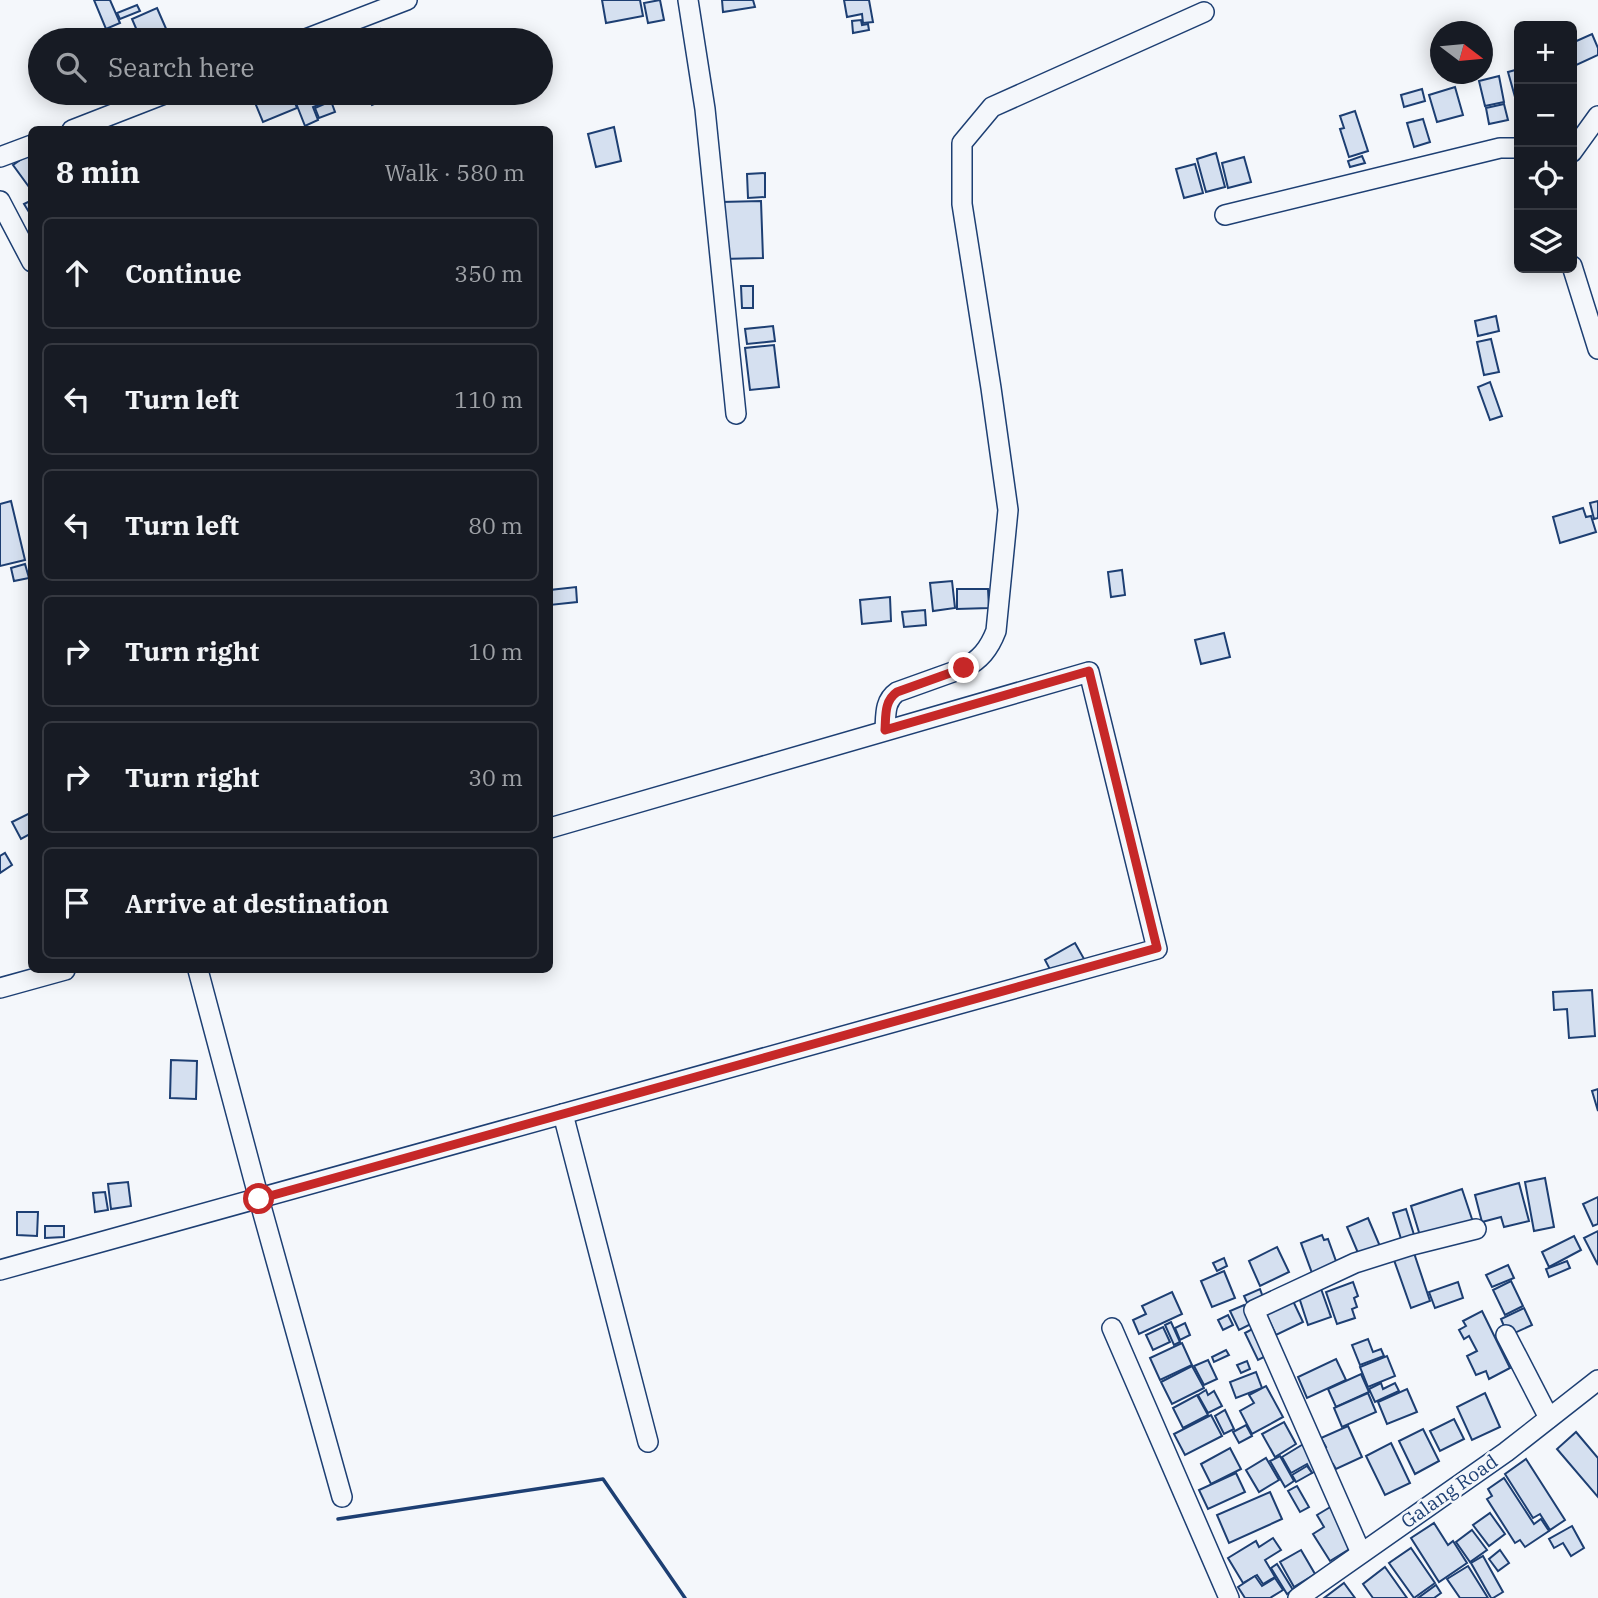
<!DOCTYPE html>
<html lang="en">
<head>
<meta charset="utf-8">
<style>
  body { margin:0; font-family:"IBM Plex Serif",serif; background:#20242c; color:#f1f3f6 }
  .controls { position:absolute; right:21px; top:21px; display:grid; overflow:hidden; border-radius:10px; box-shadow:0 4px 18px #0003 }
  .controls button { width:63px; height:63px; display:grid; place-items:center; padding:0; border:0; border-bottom:2px solid #363941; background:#171b24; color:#f1f3f6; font:35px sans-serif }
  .compass { position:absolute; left:1430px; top:21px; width:63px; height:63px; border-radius:50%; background:#171b24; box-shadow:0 4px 18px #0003; rotate:106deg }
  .stop { position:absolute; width:21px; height:21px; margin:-16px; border:5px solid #c62828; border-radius:50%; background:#fff }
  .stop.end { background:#c62828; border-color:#fff; box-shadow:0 2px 7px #0008 }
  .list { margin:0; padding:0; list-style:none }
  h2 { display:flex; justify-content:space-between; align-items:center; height:91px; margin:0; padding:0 28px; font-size:30px }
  h2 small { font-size:23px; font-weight:400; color:#9ea1a6 }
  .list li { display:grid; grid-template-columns:46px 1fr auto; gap:21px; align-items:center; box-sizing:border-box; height:112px; margin:0 14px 14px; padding:0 14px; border:2px solid #363941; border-radius:10px }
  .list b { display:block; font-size:26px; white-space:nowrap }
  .list em { font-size:23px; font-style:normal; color:#9ea1a6 }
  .icon { flex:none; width:38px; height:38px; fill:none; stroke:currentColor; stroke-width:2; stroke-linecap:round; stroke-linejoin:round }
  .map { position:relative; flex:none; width:1598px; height:1598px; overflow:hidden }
  .search { position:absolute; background:#171b24; box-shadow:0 4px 18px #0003; left:28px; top:28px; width:525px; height:77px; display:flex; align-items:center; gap:18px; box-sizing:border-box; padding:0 24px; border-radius:38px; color:#9ea1a6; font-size:26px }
  .panel { position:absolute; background:#171b24; box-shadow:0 4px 18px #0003; left:28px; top:126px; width:525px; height:847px; border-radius:10px }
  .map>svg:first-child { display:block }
  .building { fill:#d5e0f0; stroke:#1d3f73; stroke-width:2 }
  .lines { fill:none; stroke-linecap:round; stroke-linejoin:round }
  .minor-casing { stroke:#1d3f73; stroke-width:22 }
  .minor { stroke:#f4f7fb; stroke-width:19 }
  .wall { stroke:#1d3f73; stroke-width:3.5 }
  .route { stroke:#c62828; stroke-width:9 }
  .labels { text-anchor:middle; stroke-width:5; stroke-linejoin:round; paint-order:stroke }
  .street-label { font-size:19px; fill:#1d3f73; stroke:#f4f7fb }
</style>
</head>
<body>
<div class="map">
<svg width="1598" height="1598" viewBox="0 0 1598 1598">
  <rect width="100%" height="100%" fill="#f4f7fb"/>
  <g class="building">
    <path d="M94,0H110L120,23L106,29Z"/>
    <path d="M602,0H640L643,16L606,23Z"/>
    <path d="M660,0L664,20L648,23L644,3Z"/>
    <path d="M722,0H753L755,7L723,12Z"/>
    <path d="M844,0H869L873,22L863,23L862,14L847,17Z"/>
    <path d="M137,5L140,11L120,19L117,13Z"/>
    <path d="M157,8L171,40H141L132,19Z"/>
    <path d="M861,20L862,25L868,24L869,30L853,33L852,21Z"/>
    <path d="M380,29L384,40H364L362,37Z"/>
    <path d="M1592,34L1598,48V55L1572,67V43Z"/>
    <path d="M1519,60V96L1515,97L1508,72L1519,69L1517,61Z"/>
    <path d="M1499,76L1504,102L1485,106L1479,81Z"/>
    <path d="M1455,87L1463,115L1437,122L1429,95Z"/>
    <path d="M1422,89L1425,101L1404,107L1401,95Z"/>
    <path d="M251,93H291L297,108L263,122Z"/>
    <path d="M292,93H334L336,98L313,107L318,120L305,126Z"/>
    <path d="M367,93H393L394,96L372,105Z"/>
    <path d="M331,101L335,112L319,118L315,108Z"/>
    <path d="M1504,104L1508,120L1489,124L1486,108Z"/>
    <path d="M1355,111L1368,151L1349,157L1340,129L1344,128L1340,116Z"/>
    <path d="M1423,119L1430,142L1414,147L1407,123Z"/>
    <path d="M614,127L621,161L596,167L588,134Z"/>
    <path d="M32,152V185L29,187L13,165Z"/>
    <path d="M1216,153L1225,187L1206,192L1197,159Z"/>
    <path d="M1362,156L1365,163L1350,167L1348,161Z"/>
    <path d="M1244,157L1251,182L1228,188L1222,163Z"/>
    <path d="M1195,164L1203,193L1184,198L1176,169Z"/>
    <path d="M765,173V197L748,198L747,174Z"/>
    <path d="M32,200V217L24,204Z"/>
    <path d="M761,201L763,258L722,259L721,202Z"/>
    <path d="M741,286H753V308H742Z"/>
    <path d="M1496,316L1499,331L1478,336L1475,321Z"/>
    <path d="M773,326L775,341L747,344L745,329Z"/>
    <path d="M1491,339L1499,372L1484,375L1477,342Z"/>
    <path d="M774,345L779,387L750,390L745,348Z"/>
    <path d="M1490,382L1502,416L1490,420L1478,387Z"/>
    <path d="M11,501L25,560L0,566V504Z"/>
    <path d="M1598,501V518L1594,519L1590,503Z"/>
    <path d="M1583,508L1586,517L1591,516L1596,532L1560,543L1553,517Z"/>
    <path d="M25,564L29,578L14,581L11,568Z"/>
    <path d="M1122,570L1125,595L1111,597L1108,572Z"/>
    <path d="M952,581L955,608L933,611L930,583Z"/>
    <path d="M576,587L577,602L550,605V590Z"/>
    <path d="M957,589H988L989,608L957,609Z"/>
    <path d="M890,597L891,621L862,624L860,600Z"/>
    <path d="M925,610L926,625L904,627L902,612Z"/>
    <path d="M1224,633L1230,657L1201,664L1195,640Z"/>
    <path d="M32,812V833L21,839L12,822Z"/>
    <path d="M5,853L12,865L0,873V856Z"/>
    <path d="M1075,943L1088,966L1057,983L1045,960Z"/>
    <path d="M1592,990L1595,1036L1569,1038L1567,1009L1554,1010L1553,992Z"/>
    <path d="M171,1060L197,1061L196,1099L170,1098Z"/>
    <path d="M1598,1089V1111L1592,1091Z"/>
    <path d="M1545,1178L1554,1227L1534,1231L1525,1182Z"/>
    <path d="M128,1182L131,1206L111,1209L108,1184Z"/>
    <path d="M1519,1183L1529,1221L1504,1227L1501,1217L1482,1222L1475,1195Z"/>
    <path d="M1462,1189L1473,1222L1421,1239L1411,1206Z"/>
    <path d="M105,1192L108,1210L95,1212L93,1193Z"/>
    <path d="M1598,1197V1224L1593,1226L1583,1204Z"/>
    <path d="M1406,1209L1415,1238L1402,1242L1393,1213Z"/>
    <path d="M17,1212H38L37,1236L17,1235Z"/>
    <path d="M1368,1218L1382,1251L1361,1260L1347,1227Z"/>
    <path d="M45,1226H64V1237L45,1238Z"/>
    <path d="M1598,1231V1265L1584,1238Z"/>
    <path d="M1322,1235L1324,1240L1328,1239L1337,1264L1312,1273L1301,1243Z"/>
    <path d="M1574,1236L1581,1250L1549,1267L1542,1252Z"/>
    <path d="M1277,1247L1289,1272L1260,1286L1249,1261Z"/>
    <path d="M1414,1253L1430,1301L1411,1308L1394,1260Z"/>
    <path d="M1224,1258L1227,1266L1217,1271L1213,1263Z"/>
    <path d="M1567,1261L1570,1268L1549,1277L1546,1269Z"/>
    <path d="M1508,1265L1514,1278L1492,1287L1486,1275Z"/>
    <path d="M1224,1271L1235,1298L1212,1307L1201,1281Z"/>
    <path d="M1511,1281L1523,1306L1505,1315L1493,1290Z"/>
    <path d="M1353,1282L1358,1296L1354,1298L1357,1307L1352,1309L1355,1318L1337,1324L1326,1292Z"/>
    <path d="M1458,1282L1463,1298L1435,1308L1429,1292Z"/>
    <path d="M1320,1286L1331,1317L1308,1325L1298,1294Z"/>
    <path d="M1260,1289L1264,1300L1249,1307L1244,1296Z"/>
    <path d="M1172,1292L1182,1314L1139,1334L1133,1320L1146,1314L1142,1306Z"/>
    <path d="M1293,1301L1303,1322L1276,1335L1266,1314Z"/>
    <path d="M1244,1305L1253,1323L1239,1330L1230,1311Z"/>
    <path d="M1524,1308L1532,1325L1508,1336L1501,1319Z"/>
    <path d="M1482,1311L1510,1368L1489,1379L1486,1371L1476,1375L1467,1356L1477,1351L1469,1336L1464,1339L1459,1330L1466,1326L1463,1321Z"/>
    <path d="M1228,1315L1233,1325L1223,1330L1218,1320Z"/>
    <path d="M1171,1322L1180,1342L1174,1345L1165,1325Z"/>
    <path d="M1185,1323L1190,1335L1180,1340L1175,1328Z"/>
    <path d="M1163,1327L1170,1342L1153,1350L1146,1335Z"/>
    <path d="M1256,1327L1270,1354L1258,1360L1245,1333Z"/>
    <path d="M1368,1339L1373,1352L1381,1349L1384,1356L1360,1365L1352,1345Z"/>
    <path d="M1182,1343L1192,1365L1160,1380L1150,1358Z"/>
    <path d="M1226,1350L1229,1355L1214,1362L1212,1357Z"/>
    <path d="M1387,1356L1395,1376L1368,1387L1360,1367Z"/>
    <path d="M1336,1359L1346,1380L1307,1398L1298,1377Z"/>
    <path d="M1208,1360L1217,1379L1204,1385L1194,1366Z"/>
    <path d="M1247,1361L1250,1369L1241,1373L1237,1365Z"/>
    <path d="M1192,1366L1204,1388L1172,1404L1161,1382Z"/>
    <path d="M1256,1372L1262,1388L1236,1398L1230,1382Z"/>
    <path d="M1361,1374L1369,1392L1336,1407L1328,1389Z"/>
    <path d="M1381,1383L1383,1389L1395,1383L1399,1391L1375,1402L1369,1389Z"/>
    <path d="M1266,1386L1283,1417L1252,1434L1240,1411L1254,1403L1249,1395Z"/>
    <path d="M1407,1389L1417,1412L1387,1424L1378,1402Z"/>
    <path d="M1206,1390L1208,1395L1214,1391L1222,1406L1208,1413L1198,1395Z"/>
    <path d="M1368,1393L1376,1412L1342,1427L1334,1408Z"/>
    <path d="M1485,1393L1500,1427L1472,1440L1457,1407Z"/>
    <path d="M1197,1395L1208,1415L1183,1428L1173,1408Z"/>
    <path d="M1225,1410L1234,1429L1224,1434L1215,1416Z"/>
    <path d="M1211,1415L1222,1436L1185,1455L1174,1434Z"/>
    <path d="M1454,1419L1464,1439L1440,1451L1430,1431Z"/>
    <path d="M1284,1422L1296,1444L1275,1457L1262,1434Z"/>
    <path d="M1246,1425L1252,1436L1239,1443L1233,1432Z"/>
    <path d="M1348,1426L1362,1457L1336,1469L1333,1464L1329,1466L1322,1449L1326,1447L1321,1438Z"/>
    <path d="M1423,1429L1439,1461L1415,1474L1399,1441Z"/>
    <path d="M1576,1432L1598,1458V1497L1557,1449Z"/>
    <path d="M1305,1443L1321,1468L1312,1473L1307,1464L1291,1473L1282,1457Z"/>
    <path d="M1391,1443L1410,1483L1385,1495L1366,1456Z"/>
    <path d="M1230,1448L1241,1469L1211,1484L1201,1464Z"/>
    <path d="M1280,1456L1294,1481L1285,1487L1270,1461Z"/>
    <path d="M1266,1458L1279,1480L1259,1492L1246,1470Z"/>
    <path d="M1526,1459L1565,1520L1550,1530L1540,1514L1533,1518L1505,1474Z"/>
    <path d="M1307,1466L1312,1473L1296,1482L1292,1475Z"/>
    <path d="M1236,1473L1245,1492L1208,1509L1199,1490Z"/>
    <path d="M1504,1478L1534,1524L1541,1519L1549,1531L1525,1547L1520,1540L1515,1543L1487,1499L1492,1496L1488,1489Z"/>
    <path d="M1297,1486L1309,1507L1300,1512L1288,1491Z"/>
    <path d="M1270,1492L1282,1519L1229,1543L1217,1515Z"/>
    <path d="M1332,1506L1356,1545L1330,1561L1313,1534L1324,1527L1317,1515Z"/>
    <path d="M1490,1513L1505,1534L1489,1546L1473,1525Z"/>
    <path d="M1434,1523L1448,1545L1453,1541L1467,1563L1439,1582L1411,1538Z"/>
    <path d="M1572,1526L1584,1548L1571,1556L1563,1543L1554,1548L1549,1539Z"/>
    <path d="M1472,1530L1487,1550L1470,1562L1456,1542Z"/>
    <path d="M1273,1538L1281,1550L1265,1560L1275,1577L1263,1584L1257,1575L1243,1583L1228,1558L1256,1541L1259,1547Z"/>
    <path d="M1411,1548L1435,1583L1414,1598L1389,1563Z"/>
    <path d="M1301,1550L1315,1574L1294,1587L1280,1562Z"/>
    <path d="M1500,1550L1509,1563L1498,1571L1489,1559Z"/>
    <path d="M1483,1556L1503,1592L1493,1598H1491L1471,1563Z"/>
    <path d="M1277,1564L1293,1590L1287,1594L1271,1568Z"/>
    <path d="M1468,1566L1488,1598H1460L1447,1579Z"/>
    <path d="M1385,1567L1407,1598H1373L1363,1584Z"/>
    <path d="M1255,1576L1262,1586L1275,1578L1283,1590L1270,1598H1245L1238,1587Z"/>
    <path d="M1344,1583L1355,1598H1324Z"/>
    <path d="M1436,1585L1441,1593L1434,1598H1418Z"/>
  </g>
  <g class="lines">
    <g class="minor-casing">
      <g id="minor">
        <path d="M688,0L705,109L736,414"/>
        <path d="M303,40L407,0"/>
        <path d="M72,130L167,93"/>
        <path d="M1572,152L1598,116"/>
        <path d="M0,157L32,145"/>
        <path d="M0,201L32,262"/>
        <path d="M1225,215L1500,148H1519"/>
        <path d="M1572,266L1598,349"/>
        <path d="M885,730C886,716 884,701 897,692L964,668C980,660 989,649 996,631L1008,510L991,388L962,204V143L992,107L1204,12"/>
        <path d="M198,970L259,1199L342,1497"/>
        <path d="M0,988L65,970"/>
        <path d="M563,1114L648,1442"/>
        <path d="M0,1270L1157,949L1089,672L550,828"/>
        <path d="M1112,1328L1229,1598"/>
        <path d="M1506,1335L1549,1418"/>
        <path d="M1361,1553L1254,1310L1355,1263L1412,1245L1476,1229"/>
        <path d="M1298,1598L1506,1452L1598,1380"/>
      </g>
    </g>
    <use href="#minor" class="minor"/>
    <path class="wall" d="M338,1519L603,1479L685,1598"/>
  </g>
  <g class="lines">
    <path class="route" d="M259,1199L1157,948L1089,671L885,730C886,716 884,701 897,692L964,668"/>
  </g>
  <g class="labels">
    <g class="street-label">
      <text transform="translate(1449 1491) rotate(-35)" y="7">Galang Road</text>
    </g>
  </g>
</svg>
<div class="controls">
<button>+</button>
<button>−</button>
<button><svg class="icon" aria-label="locate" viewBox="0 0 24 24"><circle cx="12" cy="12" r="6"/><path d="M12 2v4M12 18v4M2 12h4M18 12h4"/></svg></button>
<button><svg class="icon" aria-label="layers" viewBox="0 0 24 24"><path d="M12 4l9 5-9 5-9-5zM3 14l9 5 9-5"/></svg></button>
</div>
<svg class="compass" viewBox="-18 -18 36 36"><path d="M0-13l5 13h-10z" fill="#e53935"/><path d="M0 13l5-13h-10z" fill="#9ea1a6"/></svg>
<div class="stop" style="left:259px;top:1199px"></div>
<div class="stop end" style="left:964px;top:668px"></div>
<div class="search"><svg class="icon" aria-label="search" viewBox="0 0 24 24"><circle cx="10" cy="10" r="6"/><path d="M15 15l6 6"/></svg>Search here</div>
<section class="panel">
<h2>8 min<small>Walk · 580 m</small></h2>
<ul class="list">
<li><svg class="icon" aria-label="ahead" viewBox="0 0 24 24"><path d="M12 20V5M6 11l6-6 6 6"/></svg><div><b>Continue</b></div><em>350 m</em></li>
<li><svg class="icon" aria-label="left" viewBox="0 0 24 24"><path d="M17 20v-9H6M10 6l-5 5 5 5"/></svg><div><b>Turn left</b></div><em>110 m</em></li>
<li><svg class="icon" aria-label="left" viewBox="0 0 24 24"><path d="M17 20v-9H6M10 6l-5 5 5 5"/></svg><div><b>Turn left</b></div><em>80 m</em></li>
<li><svg class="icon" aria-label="right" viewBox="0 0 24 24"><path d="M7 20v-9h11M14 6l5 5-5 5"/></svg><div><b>Turn right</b></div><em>10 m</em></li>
<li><svg class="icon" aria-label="right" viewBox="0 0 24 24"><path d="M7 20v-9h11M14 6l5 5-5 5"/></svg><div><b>Turn right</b></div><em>30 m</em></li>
<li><svg class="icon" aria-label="arrive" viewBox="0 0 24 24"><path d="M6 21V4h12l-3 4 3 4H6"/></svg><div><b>Arrive at destination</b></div></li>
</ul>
</section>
</div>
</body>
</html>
